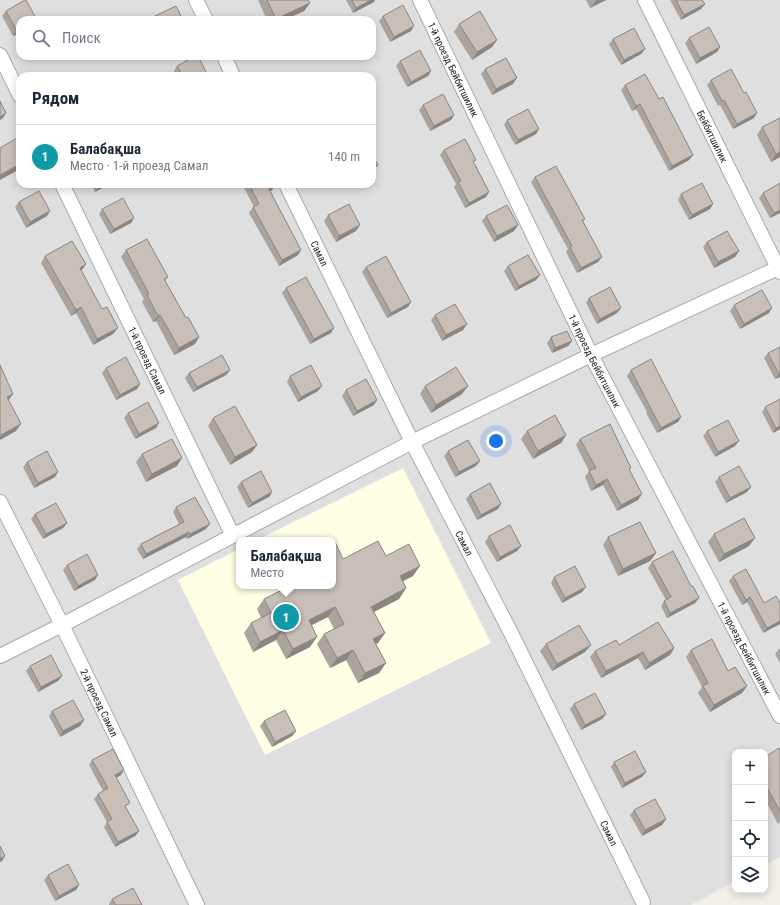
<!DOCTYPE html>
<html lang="ru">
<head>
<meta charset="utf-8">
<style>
  body { margin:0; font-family:"Roboto Condensed",sans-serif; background:#f6f6f7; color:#1f2937 }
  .controls { position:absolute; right:12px; bottom:12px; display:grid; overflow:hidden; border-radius:8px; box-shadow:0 2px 10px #0003 }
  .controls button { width:36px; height:36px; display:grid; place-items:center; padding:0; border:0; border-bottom:1px solid #e0e1e3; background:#fff; color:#1f2937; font:20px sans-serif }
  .you { position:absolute; left:496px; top:441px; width:14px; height:14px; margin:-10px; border:3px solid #fff; border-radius:50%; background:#1a73e8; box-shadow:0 0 0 6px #1a73e833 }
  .badge { display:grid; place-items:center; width:26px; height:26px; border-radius:50%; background:#1a73e8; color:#fff; font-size:13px; font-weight:700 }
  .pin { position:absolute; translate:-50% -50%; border:2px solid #fff; box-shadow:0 1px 4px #0006 }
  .popup { position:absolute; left:236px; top:537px; width:100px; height:52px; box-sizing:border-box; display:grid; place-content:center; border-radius:8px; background:#fff; filter:drop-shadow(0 1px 3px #0005); font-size:13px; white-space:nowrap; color:#747a83 }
  .popup b { font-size:15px; color:#1f2937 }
  .popup::after { content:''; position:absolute; left:50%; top:100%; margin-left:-8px; border:8px solid transparent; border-top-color:#fff }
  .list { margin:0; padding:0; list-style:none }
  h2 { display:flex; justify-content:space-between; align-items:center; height:52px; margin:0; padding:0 16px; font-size:17px }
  h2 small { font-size:13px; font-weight:400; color:#747a83 }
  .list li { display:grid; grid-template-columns:26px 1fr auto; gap:12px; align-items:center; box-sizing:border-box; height:64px; padding:0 16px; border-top:1px solid #e0e1e3 }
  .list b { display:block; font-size:15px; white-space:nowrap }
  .list p { margin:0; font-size:13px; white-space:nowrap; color:#747a83 }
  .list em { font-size:13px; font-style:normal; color:#747a83 }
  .icon { flex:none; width:22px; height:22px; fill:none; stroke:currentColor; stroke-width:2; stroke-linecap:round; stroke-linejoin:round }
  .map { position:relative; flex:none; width:780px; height:905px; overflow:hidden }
  .search { position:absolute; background:#fff; box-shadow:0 2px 10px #0003; left:16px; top:16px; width:360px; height:44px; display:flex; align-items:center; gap:10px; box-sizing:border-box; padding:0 14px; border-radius:12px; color:#747a83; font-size:15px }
  .panel { position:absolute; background:#fff; box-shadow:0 2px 10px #0003; left:16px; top:72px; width:360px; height:116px; border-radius:12px }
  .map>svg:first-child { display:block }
  .residential { fill:#e0dfdf; fill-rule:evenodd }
  .education { fill:#ffffe5 }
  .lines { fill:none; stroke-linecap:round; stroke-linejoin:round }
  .minor-casing { stroke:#a9a9a9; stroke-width:16 }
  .minor { stroke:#fff; stroke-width:14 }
  .wall { fill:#aba49e }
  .shaded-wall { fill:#8b8681 }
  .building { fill:#c7bfb8; stroke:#8b8681 }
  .labels { text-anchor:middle; stroke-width:4; stroke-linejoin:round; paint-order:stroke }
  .street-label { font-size:10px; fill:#222; stroke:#fff }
</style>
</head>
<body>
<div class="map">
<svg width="780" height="905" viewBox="0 0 780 905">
  <rect width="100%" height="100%" fill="#f2efe9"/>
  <path class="residential" d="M0,0H780V857L765,865V752H735V881L691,905H0ZM20,20H372V56H20ZM20,76H372V184H20ZM239,540H333V586H239Z"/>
  <path class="education" d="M403,468L491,643L265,755L178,580L239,549V586H333V540H257Z"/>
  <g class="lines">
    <g class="minor-casing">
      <g id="minor">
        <path d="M196,0L206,20"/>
        <path id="s1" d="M420,0L591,355L780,716"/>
        <path id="s2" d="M645,0L780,272"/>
        <path d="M0,55L20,96"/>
        <path d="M224,56L233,76"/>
        <path id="s3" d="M62,184L233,536"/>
        <path id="s4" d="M286,184L412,442L511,633L643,902"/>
        <path id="s5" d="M0,502L62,625L197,905"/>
        <path d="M0,656L62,625L412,442L591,355L780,267"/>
      </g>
    </g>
    <use href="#minor" class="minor"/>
  </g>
  <g class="wall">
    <path d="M258,0H308L310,3L304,11L284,20H267Z"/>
    <path d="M346,0H375L374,2L353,13Z"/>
    <path d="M586,0H606L590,8Z"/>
    <path d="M670,0H702L705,4L701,9L681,20Z"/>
    <path d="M6,11L20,20V33L13,36L2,16Z"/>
    <path d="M155,16L183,20H153Z"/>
    <path d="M383,16L411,31L390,42L379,21Z"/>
    <path d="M459,24L497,40L492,47L472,60L454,32Z"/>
    <path d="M689,38L720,47L717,52L696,64L685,43Z"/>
    <path d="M613,39L645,49L641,54L621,65L609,44Z"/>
    <path d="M400,61L431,71L428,76L407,87L396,66Z"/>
    <path d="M177,66L208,76H176L174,71Z"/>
    <path d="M485,69L513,84L492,95L481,74Z"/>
    <path d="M711,80L754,118L733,129L720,105L718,106L707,85Z"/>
    <path d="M625,85L659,99L693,155L689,160L669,171L636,109L632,111L621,90Z"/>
    <path d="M423,105L454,115L451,120L430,131L419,110Z"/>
    <path d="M507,120L539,129L536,134L515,145L504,125Z"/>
    <path d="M762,127L780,157L771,162L757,135Z"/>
    <path d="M444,150L474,163L489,192L486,197L465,208L454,187L456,184L440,155Z"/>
    <path d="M535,177L585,219L583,222L602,257L598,262L577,273L566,252L568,249L531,182Z"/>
    <path d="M780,183V213L770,218L759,198L763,193Z"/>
    <path d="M91,184H110L95,192Z"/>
    <path d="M242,184H275L272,190L270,191L301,250L298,255L279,266L249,213L253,207H254Z"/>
    <path d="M681,194L713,204L710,209L689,220L678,200Z"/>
    <path d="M19,202L47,216L26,228L15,207Z"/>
    <path d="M102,209L134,218L131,223L110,234L99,214Z"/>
    <path d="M328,215L356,231L336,242L324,221Z"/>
    <path d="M486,216L518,225L514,231L494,242L482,221Z"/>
    <path d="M707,242L739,251L735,257L714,268L703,247Z"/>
    <path d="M126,250L168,277L165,281L186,318L199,337L195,344L174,355L156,321L153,322L142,302L144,299L121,257Z"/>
    <path d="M45,256L86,264L81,271L113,334L93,345L76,313L71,316L41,263Z"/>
    <path d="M508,266L536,280L515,291L504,271Z"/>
    <path d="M366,267L408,307L387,318L362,272Z"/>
    <path d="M286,288L331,333L310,344L282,293Z"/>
    <path d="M589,298L617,313L597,324L586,303Z"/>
    <path d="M734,305L769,313L740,329L730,311Z"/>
    <path d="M435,315L467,324L463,330L442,341L431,320Z"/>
    <path d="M551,337L572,341L568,346L552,353L547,343Z"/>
    <path d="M768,353L780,377L775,379L764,358Z"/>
    <path d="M106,368L140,384L137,389L116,400L102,373Z"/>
    <path d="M230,370L226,375L193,392L185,378L189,373Z"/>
    <path d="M631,370L681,417L678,422L657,433L646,413L647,412L627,376Z"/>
    <path d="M290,376L318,391L298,402L287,382Z"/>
    <path d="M425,386L462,394L431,413L420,394Z"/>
    <path d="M346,390L374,405L353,416L342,396Z"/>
    <path d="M780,399V429L773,433L762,412L765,407Z"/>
    <path d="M128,413L156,428L135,439L124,418Z"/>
    <path d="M213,418L257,445L252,452L230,465L208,426Z"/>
    <path d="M527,431L566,435L561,443L533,459L521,439Z"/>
    <path d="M707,431L735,446L715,457L703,436Z"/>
    <path d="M580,439L629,471L642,494L638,500L617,511L603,485L591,491L585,477L589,471L576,445Z"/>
    <path d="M448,451L476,466L455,477L444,456Z"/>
    <path d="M142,454L177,466L146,482L136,462Z"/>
    <path d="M27,462L55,477L34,488L23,467Z"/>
    <path d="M719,477L747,492L726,503L715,482Z"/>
    <path d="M241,482L272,492L269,497L248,508L237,487Z"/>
    <path d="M470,494L498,509L477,520L466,499Z"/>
    <path d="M176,507L206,529L187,539L186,537L143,559L137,549L141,544L179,524L173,512Z"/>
    <path d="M35,514L67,523L63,528L43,539L31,519Z"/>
    <path d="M714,534L749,546L719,562L708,542Z"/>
    <path d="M489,536L521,546L517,551L497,562L485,542Z"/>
    <path d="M608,537L656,553L650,561L618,576L603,545Z"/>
    <path d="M386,556L413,576L403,581L406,588L399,599L374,612L385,633L378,643L376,644L386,663L379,673L358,683L346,660L330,668L317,644L324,634L334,629L328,617L311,625L310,647L286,659L276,640L253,652L244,633L251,623L261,618L257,609L264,599L343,559Z"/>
    <path d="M652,562L691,586L699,598L695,603L667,618L661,606L664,601L666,600L648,568Z"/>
    <path d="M67,565L95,580L74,591L63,570Z"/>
    <path d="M733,576L764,603L780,624L763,633L747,602L742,605L729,581Z"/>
    <path d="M554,577L582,592L562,603L551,583Z"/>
    <path d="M546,644L585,652L552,671L540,651Z"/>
    <path d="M619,645L674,648L670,655L645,670L638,658L601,678L590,657L595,651Z"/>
    <path d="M780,648V663L775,654L779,649Z"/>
    <path d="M691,650L747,686L742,693L710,712L698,693L702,687L686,657Z"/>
    <path d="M30,666L62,676L58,681L38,692L26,671Z"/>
    <path d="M574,704L606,714L602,719L581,730L570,709Z"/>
    <path d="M52,711L84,720L80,726L60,737L49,716Z"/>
    <path d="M264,721L296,731L292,736L272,747L260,726Z"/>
    <path d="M780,750V822L778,824L765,799V757Z"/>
    <path d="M92,760L121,775L116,778L126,808L139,831L135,836L115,847L104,827L107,822L94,799L98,794L103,791L89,765Z"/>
    <path d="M614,762L646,772L642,777L622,788L611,767Z"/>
    <path d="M735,777V787L732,782Z"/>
    <path d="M634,810L666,819L662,825L642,836L630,815Z"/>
    <path d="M48,875L79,885L76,890L55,901L44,880Z"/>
    <path d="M112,899L142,905H109V904Z"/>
  </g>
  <g class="shaded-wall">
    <path d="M371,0H375L374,2L353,13L356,8Z"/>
    <path d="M597,0H606L590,8L596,1Z"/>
    <path d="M310,3L304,11L284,20H275L276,19Z"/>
    <path d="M705,4L701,9L681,20L684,15Z"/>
    <path d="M414,26L411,31L390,42L394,37Z"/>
    <path d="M20,30V33L13,36L17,31Z"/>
    <path d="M497,40L492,47L472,60L477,52Z"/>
    <path d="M720,47L717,52L696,64L700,58Z"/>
    <path d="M645,49L641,54L621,65L624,60Z"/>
    <path d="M431,71L428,76L407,87L411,82Z"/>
    <path d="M517,78L513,84L492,95L496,89Z"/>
    <path d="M640,104L636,109L632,111L636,106Z"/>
    <path d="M6,113L3,118L0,120V117Z"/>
    <path d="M757,113L754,118L733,129L737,124Z"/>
    <path d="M454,115L451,120L430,131L434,126Z"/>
    <path d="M539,129L536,134L515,145L518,140Z"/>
    <path d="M780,152V157L771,162L776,154Z"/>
    <path d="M693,155L689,160L669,171L672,166Z"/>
    <path d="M20,164V169L0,180V175Z"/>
    <path d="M378,165L374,170L372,171V168Z"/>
    <path d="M104,184H110L95,192L99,187Z"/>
    <path d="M276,185L272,190L266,194L269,189Z"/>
    <path d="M489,192L486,197L465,208L469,203Z"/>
    <path d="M713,204L710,209L689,220L692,215Z"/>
    <path d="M780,210V213L770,218L774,213Z"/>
    <path d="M50,211L47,216L26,228L30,222Z"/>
    <path d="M134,218L131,223L110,234L114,229Z"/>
    <path d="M360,225L356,231L336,242L339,236Z"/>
    <path d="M518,225L514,231L494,242L497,236Z"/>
    <path d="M301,250L298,255L279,266L282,260Z"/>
    <path d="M739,251L735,257L714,268L718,262Z"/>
    <path d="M602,257L598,262L577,273L581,268Z"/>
    <path d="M86,264L82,270L76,274L80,268Z"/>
    <path d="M540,275L536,280L515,291L519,286Z"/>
    <path d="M411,302L408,307L387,318L391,313Z"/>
    <path d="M81,307L76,313L71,316L76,310Z"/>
    <path d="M621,308L617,313L597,324L600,319Z"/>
    <path d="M772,308L769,313L740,329L744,324Z"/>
    <path d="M160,315L156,321L153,322L158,316Z"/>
    <path d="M467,324L463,330L442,341L446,335Z"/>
    <path d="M118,328L113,334L93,345L97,339Z"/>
    <path d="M334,328L331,333L310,344L314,339Z"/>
    <path d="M199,337L195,344L174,355L179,348Z"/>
    <path d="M572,341L568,346L552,353L555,348Z"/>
    <path d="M230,370L226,375L193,392L197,387Z"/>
    <path d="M780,373V377L775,379L779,374Z"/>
    <path d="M140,384L137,389L116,400L120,395Z"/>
    <path d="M322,386L318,391L298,402L301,397Z"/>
    <path d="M468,386L462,394L431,413L436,405Z"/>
    <path d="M13,394L8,401L7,397Z"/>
    <path d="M377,400L374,405L353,416L357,411Z"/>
    <path d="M681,417L678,422L657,433L661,428Z"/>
    <path d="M159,423L156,428L135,439L139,434Z"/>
    <path d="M21,424L16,431L0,440V436L1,435Z"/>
    <path d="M780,426V429L773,433L776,428Z"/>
    <path d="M566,435L561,443L533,459L538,451Z"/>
    <path d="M739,441L735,446L715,457L718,452Z"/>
    <path d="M257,445L252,452L230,465L235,457Z"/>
    <path d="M182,458L177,466L146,482L152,474Z"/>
    <path d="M480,461L476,466L455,477L459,472Z"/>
    <path d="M58,472L55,477L34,488L38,483Z"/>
    <path d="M607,479L603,485L591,491L596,485Z"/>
    <path d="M751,487L747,492L726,503L730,498Z"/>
    <path d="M272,492L269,497L248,508L252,503Z"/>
    <path d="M642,494L638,500L617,511L621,505Z"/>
    <path d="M501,504L498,509L477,520L481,515Z"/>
    <path d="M67,523L63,528L43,539L46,534Z"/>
    <path d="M210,524L206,529L187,539L190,534Z"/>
    <path d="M189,532L186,537L143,559L146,554Z"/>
    <path d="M755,538L749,546L719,562L724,554Z"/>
    <path d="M521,546L517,551L497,562L500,557Z"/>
    <path d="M656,553L650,561L618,576L623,569Z"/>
    <path d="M420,566L413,576L393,586L400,576Z"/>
    <path d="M98,575L95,580L74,591L78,586Z"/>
    <path d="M586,587L582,592L562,603L565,598Z"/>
    <path d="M406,588L399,599L364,617L371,607Z"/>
    <path d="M750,597L747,602L742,605L746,600Z"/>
    <path d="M699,598L695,603L667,618L670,613Z"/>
    <path d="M335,607L328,617L302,630L309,620Z"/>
    <path d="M780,621V624L763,633L767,628Z"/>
    <path d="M283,630L276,640L253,652L260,642Z"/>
    <path d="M385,633L378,643L366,649L373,639Z"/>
    <path d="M317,637L310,647L286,659L293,649Z"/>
    <path d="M591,645L585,652L552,671L557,664Z"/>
    <path d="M674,648L670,655L645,670L649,663Z"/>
    <path d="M353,650L346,660L330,668L337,658Z"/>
    <path d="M643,652L638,658L601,678L606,671Z"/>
    <path d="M386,663L379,673L358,683L365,673Z"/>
    <path d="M62,676L58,681L38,692L41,687Z"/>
    <path d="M747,686L742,693L710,712L714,705Z"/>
    <path d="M606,714L602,719L581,730L585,725Z"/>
    <path d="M84,720L80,726L60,737L63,731Z"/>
    <path d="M296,731L292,736L272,747L275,742Z"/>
    <path d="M124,770L121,775L111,780L115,775Z"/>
    <path d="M646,772L642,777L622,788L625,783Z"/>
    <path d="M666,819L662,825L642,836L645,830Z"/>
    <path d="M139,831L135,836L115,847L118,842Z"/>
    <path d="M5,856L2,861L0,862V859Z"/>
    <path d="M79,885L76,890L55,901L59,896Z"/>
  </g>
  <g class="building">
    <path d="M25,0H26L37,20H20V30L17,31L6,11Z"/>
    <path d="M267,0H308L310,3L276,19Z"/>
    <path d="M352,0H371L356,8Z"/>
    <path d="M676,0H702L705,4L684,15Z"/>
    <path d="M403,5L414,26L394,37L383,16Z"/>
    <path d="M176,6L183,20H157L155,16Z"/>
    <path d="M480,11L497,40L477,52L459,24Z"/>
    <path d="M709,27L720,47L700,58L689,38Z"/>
    <path d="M634,28L645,49L624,60L613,39Z"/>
    <path d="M420,50L431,71L411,82L400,61Z"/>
    <path d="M196,56H198L208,76H183L177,66Z"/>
    <path d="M506,58L517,78L496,89L485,69Z"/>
    <path d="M731,69L744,93L746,92L757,113L737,124L724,100L722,101L711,80Z"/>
    <path d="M61,74L62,76H57Z"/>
    <path d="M645,74L659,99L663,97L693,155L672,166L640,104L636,106L625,85Z"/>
    <path d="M443,94L454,115L434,126L423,105Z"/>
    <path d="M0,101L6,113L0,117Z"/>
    <path d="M528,109L539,129L518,140L507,120Z"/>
    <path d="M780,118V152L776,154L762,127Z"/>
    <path d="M19,137L20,138V164L0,175V148Z"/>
    <path d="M465,139L476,160L473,161L489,192L469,203L458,182L461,181L444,150Z"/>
    <path d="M372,154L378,165L372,168Z"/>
    <path d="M556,166L585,219L582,220L602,257L581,268L570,247L572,246L535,177Z"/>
    <path d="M702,183L713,204L692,215L681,194Z"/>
    <path d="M780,183V210L774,213L763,193Z"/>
    <path d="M97,184H104L99,187Z"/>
    <path d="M249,184H275L276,185L269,189L301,250L282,260L253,207L259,204Z"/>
    <path d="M39,191L50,211L30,222L19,202Z"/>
    <path d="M123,198L134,218L114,229L102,209Z"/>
    <path d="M349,204L360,225L339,236L328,215Z"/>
    <path d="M507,205L518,225L497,236L486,216Z"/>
    <path d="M727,231L739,251L718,262L707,242Z"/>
    <path d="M147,239L168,277L164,279L186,318L188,317L199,337L179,348L160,315L158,316L147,295L149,294L126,250Z"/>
    <path d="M72,241L86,264L80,268L102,309L107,307L118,328L97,339L81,307L76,310L45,256Z"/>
    <path d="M528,255L540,275L519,286L508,266Z"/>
    <path d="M386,256L411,302L391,313L366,267Z"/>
    <path d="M306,277L334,328L314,339L286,288Z"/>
    <path d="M610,287L621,308L600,319L589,298Z"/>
    <path d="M762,290L772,308L744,324L734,305Z"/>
    <path d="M455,304L467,324L446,335L435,315Z"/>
    <path d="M567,331L572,341L555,348L551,337Z"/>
    <path d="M780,347V373L779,374L768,353Z"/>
    <path d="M222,355L230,370L197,387L189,373Z"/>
    <path d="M126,357L140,384L120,395L106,368Z"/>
    <path d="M651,359L681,417L661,428L650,407L631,370Z"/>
    <path d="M0,365L13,394L7,397L21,424L1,435L0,434Z"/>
    <path d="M311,365L322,386L301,397L290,376Z"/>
    <path d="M456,367L468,386L436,405L425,386Z"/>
    <path d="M366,379L377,400L357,411L346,390Z"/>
    <path d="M780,399V426L776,428L765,407Z"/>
    <path d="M148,402L159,423L139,434L128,413Z"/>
    <path d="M235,406L257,445L235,457L213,418Z"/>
    <path d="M555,415L566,435L538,451L527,431Z"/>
    <path d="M728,420L739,441L718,452L707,431Z"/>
    <path d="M610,424L631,468L629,469L642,494L621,505L607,479L596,485L589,471L596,468L580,439Z"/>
    <path d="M172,439L182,458L152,474L142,454Z"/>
    <path d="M468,440L480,461L459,472L448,451Z"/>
    <path d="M47,451L58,472L38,483L27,462Z"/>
    <path d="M739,466L751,487L730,498L719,477Z"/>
    <path d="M261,471L272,492L252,503L241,482Z"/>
    <path d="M490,483L501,504L481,515L470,494Z"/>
    <path d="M195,497L210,524L190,534L189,532L146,554L141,544L184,522L176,507Z"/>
    <path d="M56,503L67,523L46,534L35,514Z"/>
    <path d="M744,518L755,538L724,554L714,534Z"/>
    <path d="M640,522L656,553L623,569L608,537Z"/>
    <path d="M510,525L521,546L500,557L489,536Z"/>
    <path d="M378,541L386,556L409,544L420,566L400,576L406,588L371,607L385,633L373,639L386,663L365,673L353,650L337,658L324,634L344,624L335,607L309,620L317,637L293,649L283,630L260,642L251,623L271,613L264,599L290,586H333V543L335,542L343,559Z"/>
    <path d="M673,551L691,586H693L699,598L670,613L664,601L671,597L652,562Z"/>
    <path d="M87,554L98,575L78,586L67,565Z"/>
    <path d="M575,566L586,587L565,598L554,577Z"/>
    <path d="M746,569L764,603L776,596L780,603V621L767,628L750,597L746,600L733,576Z"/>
    <path d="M658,622L674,648L649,663L643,652L606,671L595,651L616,640L619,645Z"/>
    <path d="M579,625L591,645L557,664L546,644Z"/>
    <path d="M712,639L728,671L735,667L747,686L714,705L703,686L708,683L691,650Z"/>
    <path d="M51,655L62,676L41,687L30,666Z"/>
    <path d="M595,693L606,714L585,725L574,704Z"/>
    <path d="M73,700L84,720L63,731L52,711Z"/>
    <path d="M285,710L296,731L275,742L264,721Z"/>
    <path d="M779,748L780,750V811L765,784V757Z"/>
    <path d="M113,749L124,770L115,775L130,803L125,806L139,831L118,842L107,822L112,819L98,794L108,788L92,760Z"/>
    <path d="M635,751L646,772L625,783L614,762Z"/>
    <path d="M655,799L666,819L645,830L634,810Z"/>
    <path d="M0,846L5,856L0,859Z"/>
    <path d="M68,864L79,885L59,896L48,875Z"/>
    <path d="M133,888L142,905H116L112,899Z"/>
  </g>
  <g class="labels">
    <g class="street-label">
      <text dy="4" stroke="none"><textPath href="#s1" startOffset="77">1-й проезд Бейбитшилик</textPath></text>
      <text dy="4" stroke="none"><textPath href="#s2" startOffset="152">Бейбитшилик</textPath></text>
      <text dy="4" stroke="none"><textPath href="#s4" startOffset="77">Самал</textPath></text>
      <text dy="4" stroke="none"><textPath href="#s3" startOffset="196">1-й проезд Самал</textPath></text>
      <text dy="4" stroke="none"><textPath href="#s1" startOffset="401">1-й проезд Бейбитшилик</textPath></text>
      <text dy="4" stroke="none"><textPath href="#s4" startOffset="401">Самал</textPath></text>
      <text dy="4" stroke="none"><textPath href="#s1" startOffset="725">1-й проезд Бейбитшилик</textPath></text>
      <text dy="4" stroke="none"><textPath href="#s5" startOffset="224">2-й проезд Самал</textPath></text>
      <text dy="4" stroke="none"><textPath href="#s4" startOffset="725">Самал</textPath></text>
    </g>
  </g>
</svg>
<div class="controls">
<button>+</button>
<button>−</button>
<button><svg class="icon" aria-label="locate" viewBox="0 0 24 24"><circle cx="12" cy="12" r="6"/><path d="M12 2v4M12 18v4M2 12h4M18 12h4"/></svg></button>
<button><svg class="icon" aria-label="layers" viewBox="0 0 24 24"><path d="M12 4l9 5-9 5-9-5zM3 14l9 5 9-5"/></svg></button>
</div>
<div class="you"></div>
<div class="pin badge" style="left:286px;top:617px;background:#0f9aa8">1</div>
<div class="popup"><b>Балабақша</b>Место</div>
<div class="search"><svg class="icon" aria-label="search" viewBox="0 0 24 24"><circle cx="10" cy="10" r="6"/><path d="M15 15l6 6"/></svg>Поиск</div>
<section class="panel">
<h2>Рядом<small></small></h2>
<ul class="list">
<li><span class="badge" style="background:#0f9aa8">1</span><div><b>Балабақша</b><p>Место · 1-й проезд Самал</p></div><em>140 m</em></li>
</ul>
</section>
</div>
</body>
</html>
